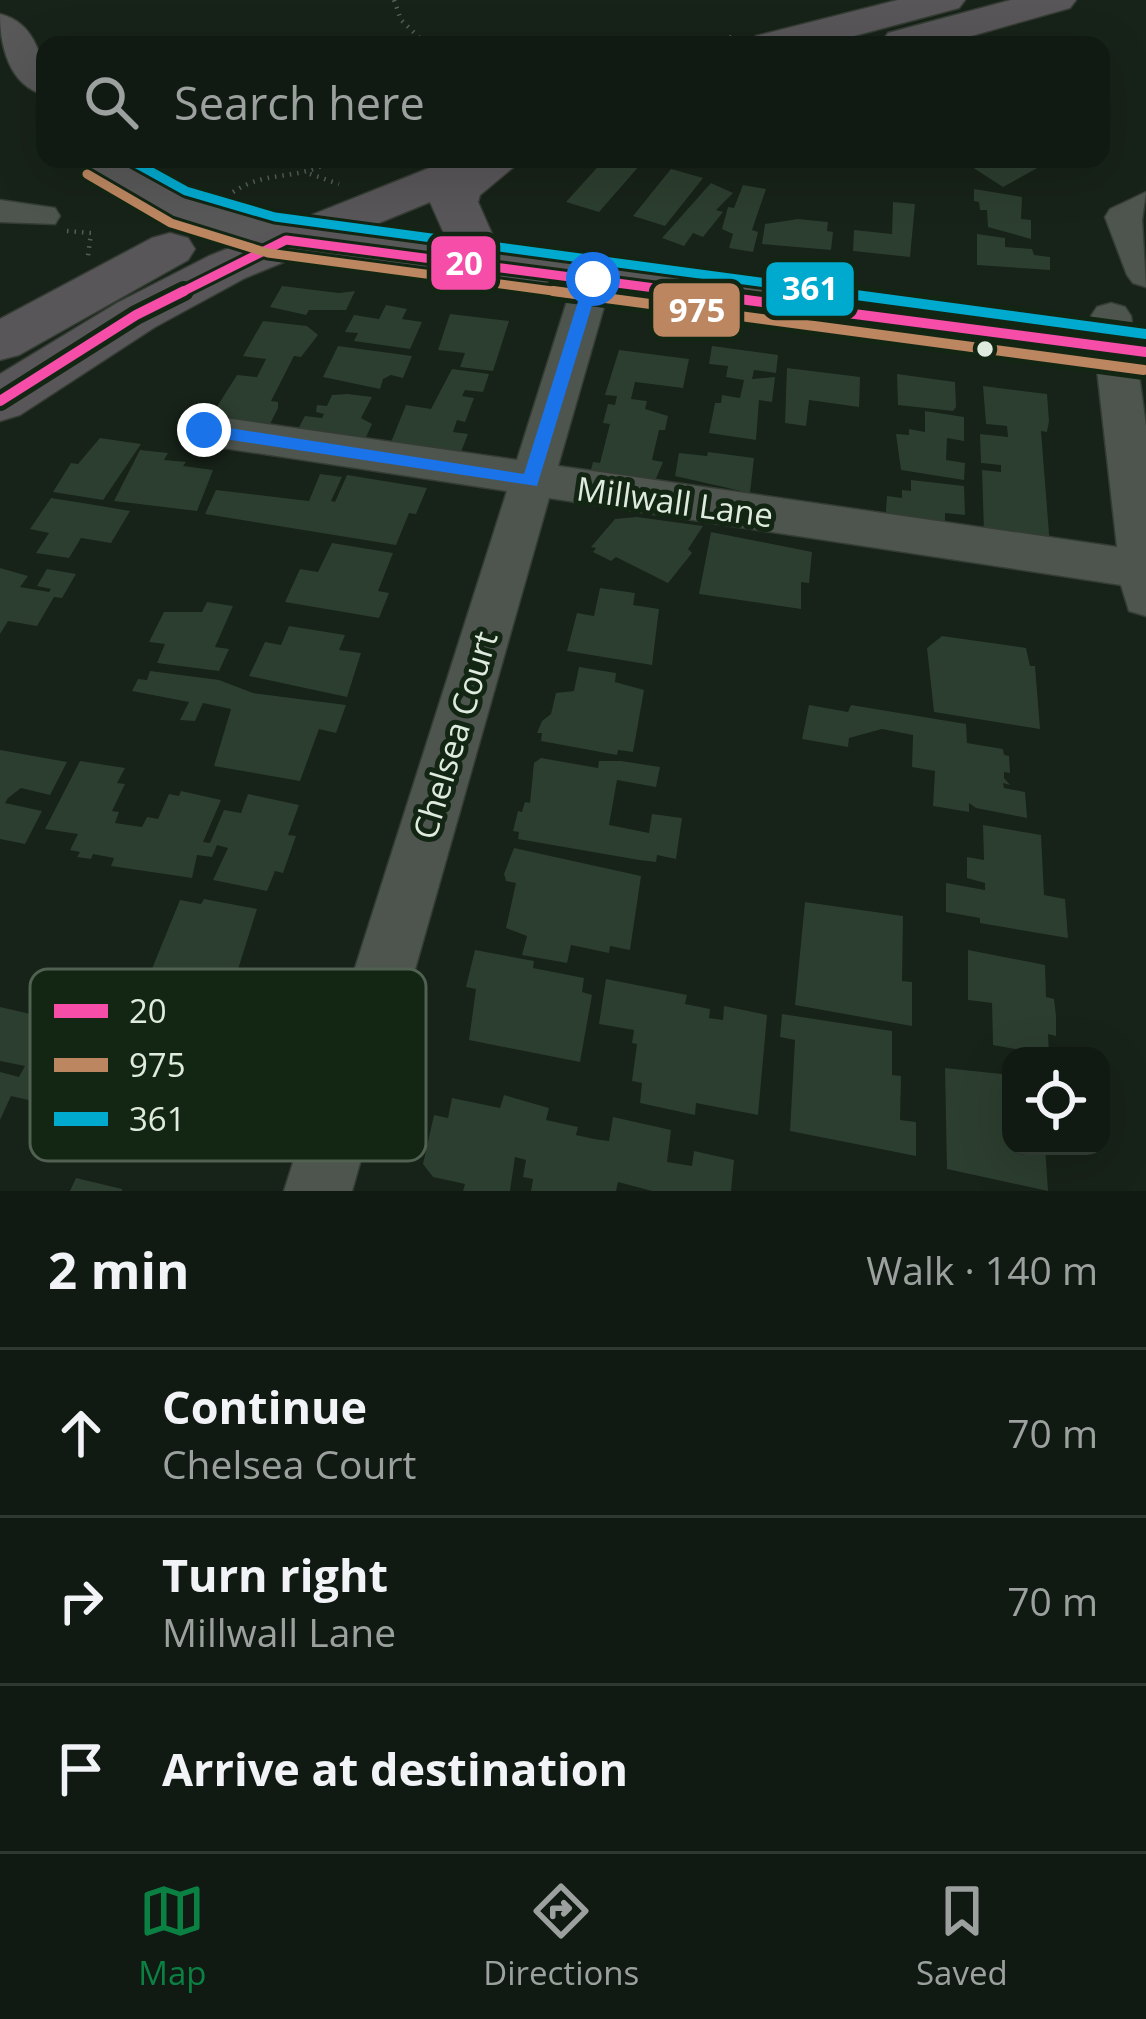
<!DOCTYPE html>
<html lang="en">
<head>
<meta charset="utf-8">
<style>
  body { margin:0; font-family:"Open Sans",sans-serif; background:#1a231b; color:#f1f3f6 }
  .controls { position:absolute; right:36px; bottom:36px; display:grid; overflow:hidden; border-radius:24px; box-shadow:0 12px 48px #0002 }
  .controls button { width:108px; height:108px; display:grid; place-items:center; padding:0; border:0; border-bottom:3px solid #303832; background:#111a12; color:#f1f3f6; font:60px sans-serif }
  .stop { position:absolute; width:36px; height:36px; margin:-27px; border:9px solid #1a73e8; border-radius:50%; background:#fff }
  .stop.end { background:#1a73e8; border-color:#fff; box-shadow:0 3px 12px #0008 }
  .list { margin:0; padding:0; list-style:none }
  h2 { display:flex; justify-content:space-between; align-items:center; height:156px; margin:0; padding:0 48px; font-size:51px }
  h2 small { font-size:39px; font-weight:400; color:#9ca19f }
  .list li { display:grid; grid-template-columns:78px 1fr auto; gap:36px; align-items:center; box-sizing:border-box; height:168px; padding:0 48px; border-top:3px solid #303832 }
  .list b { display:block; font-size:45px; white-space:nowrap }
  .list p { margin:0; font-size:39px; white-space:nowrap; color:#9ca19f }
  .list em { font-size:39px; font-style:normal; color:#9ca19f }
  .icon { flex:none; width:66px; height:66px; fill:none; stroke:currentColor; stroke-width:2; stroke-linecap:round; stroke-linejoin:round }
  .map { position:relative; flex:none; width:1146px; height:1191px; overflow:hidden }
  .search { position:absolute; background:#111a12; box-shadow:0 12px 48px #0002; left:36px; right:36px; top:36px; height:132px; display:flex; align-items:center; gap:30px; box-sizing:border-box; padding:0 42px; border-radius:24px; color:#9ca19f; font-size:45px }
  .sheet { height:660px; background:#111a12 }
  nav { display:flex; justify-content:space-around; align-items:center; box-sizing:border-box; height:168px; border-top:3px solid #303832; background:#111a12; font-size:33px; color:#9ca19f }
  nav a { display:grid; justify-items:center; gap:6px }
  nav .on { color:#0b8043 }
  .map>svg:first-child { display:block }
  .building { fill:#2c3e2f; fill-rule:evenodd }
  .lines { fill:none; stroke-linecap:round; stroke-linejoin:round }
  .minor-casing { stroke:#343c34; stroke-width:3 }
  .major-casing { stroke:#343c34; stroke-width:3 }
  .highway-casing { stroke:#343c34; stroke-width:3 }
  .path { stroke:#575e58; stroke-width:4.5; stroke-dasharray:1.5 6; stroke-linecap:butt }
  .minor { fill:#4e554e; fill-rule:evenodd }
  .major { fill:#585858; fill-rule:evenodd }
  .highway { fill:#595659; fill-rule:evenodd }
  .bus-1-far1-casing { stroke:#132614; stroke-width:15 }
  .bus-1-casing { stroke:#132614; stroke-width:20 }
  .bus-2-far1-casing { stroke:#132614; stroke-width:15 }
  .bus-2-casing { stroke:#132614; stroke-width:20 }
  .bus-3-far1-casing { stroke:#132614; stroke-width:15 }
  .bus-3-casing { stroke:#132614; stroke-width:20 }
  .bus-1-far1 { stroke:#f54da8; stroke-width:9 }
  .bus-1 { stroke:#f54da8; stroke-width:10 }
  .bus-2-far1 { stroke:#bb8660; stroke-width:9 }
  .bus-2 { stroke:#bb8660; stroke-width:10 }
  .bus-3-far1 { stroke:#00a9ce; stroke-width:9 }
  .bus-3 { stroke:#00a9ce; stroke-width:10 }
  .route { fill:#1a73e8 }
  .bus-dot { fill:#dfebdf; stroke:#132614; stroke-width:4.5 }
  .labels { text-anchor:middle; stroke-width:10; stroke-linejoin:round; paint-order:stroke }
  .street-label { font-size:33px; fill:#dfebdf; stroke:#132614 }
  .key { fill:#132614; stroke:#506151; stroke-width:3 }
  .key-label { font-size:33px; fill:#dfebdf }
  .line-badge { stroke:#132614; stroke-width:4.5 }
  .badge-label { font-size:33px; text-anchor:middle; font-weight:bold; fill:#fff }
</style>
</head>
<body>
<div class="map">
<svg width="1146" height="1191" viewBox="0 0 1146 1191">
  <rect width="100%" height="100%" fill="#172218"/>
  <g class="building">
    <path d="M605,159L640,165L599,212L566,202Z"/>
    <path d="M991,159H1027L1039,167L1003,187L972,167Z"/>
    <path d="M671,169L703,178L665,226L633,216Z"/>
    <path d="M711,183L733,193L716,210L723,212L703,237L693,233L684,246L662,238Z"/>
    <path d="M743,185L766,189L752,230L758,232L753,252L729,248L733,234L722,229L728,207L734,208Z"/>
    <path d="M974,189L1022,197L1021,219L1031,220V239L988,227L987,210H980L979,202L974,201Z"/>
    <path d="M893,202L915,204L910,257L853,251L854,230L892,234Z"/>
    <path d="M798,219L828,222L827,231L833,232L831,250L762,244L765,224Z"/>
    <path d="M977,234L1005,238V247L1032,249L1034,255L1050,257V270L977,265Z"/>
    <path d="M282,286L339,293L355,291L346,310H309L306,315L270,307Z"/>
    <path d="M386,305L407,309L402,319L422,322L410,349L354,341L358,333L345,332L354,315L379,319Z"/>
    <path d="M450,314L509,321L493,371L460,367L465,353L438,350Z"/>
    <path d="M263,321L307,326L318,335L301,357L294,356L271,401L278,402V408L266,432L206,424L237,375L257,377L266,359L243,356Z"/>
    <path d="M338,346L412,356L403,378L391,375L383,379L380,389L323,377Z"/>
    <path d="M712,346L778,355L776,373L754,370L752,379L775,377L772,402L759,400L756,440L709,433L715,403H721L722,395L740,398L744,380L726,377L728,366L709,364Z"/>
    <path d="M619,350L689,359L683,388L635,382L631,399L647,401L645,409L668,416L665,430H659L652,460L663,462L652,488L588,481L593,462L600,463L610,424L603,423L608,404L615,405L617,396L605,395Z"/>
    <path d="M787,368L860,377L859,407L809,400L806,426L785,423Z"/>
    <path d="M452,369L489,374L483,392L465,390L462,396L474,398L465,422L457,420L453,432L468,434L457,462L387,452L406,405L431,409Z"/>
    <path d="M897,374L955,382L956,407L953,411L898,405Z"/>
    <path d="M983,386L1047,394L1049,421L1047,432L1041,431L1050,546L984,533L982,470L1001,472V465L981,463L980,434L1008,437L1007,426L986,424Z"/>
    <path d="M348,394L372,397L361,418L372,424L362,446L298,429L305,416L322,418L324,414L316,412L317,405L327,406L332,395Z"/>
    <path d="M925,411L964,417V441L947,438L946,460L965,463L964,480L901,470L896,434L909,435V429L925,432Z"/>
    <path d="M100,438L141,444L103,500L53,492L71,463L78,464Z"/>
    <path d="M140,450L168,453L164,460L186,462L183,466L213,470L197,511L114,501Z"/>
    <path d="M708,452L754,458L750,493L675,476L679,453L707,456Z"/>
    <path d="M320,474L342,477L331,501L335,502L347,475L427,488L416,514L409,513L396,545L205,514L216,490L309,501Z"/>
    <path d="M911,480L964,486L965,515L945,513V530L885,523L887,496L902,498V490L911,491Z"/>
    <path d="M51,498L95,505L130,511L111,543L81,538L69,558L36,553L49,533L30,529Z"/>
    <path d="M637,517L703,526L688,549L692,553L668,583L616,557L611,561L593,552L596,548L591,547L615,519Z"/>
    <path d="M711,532L812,552L809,583L801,582V609L699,594Z"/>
    <path d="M332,543L393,553L378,591L389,593L379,618L285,602L300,569L318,572Z"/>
    <path d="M0,568L28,576L20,587L49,592L51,589L37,586L47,569L76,574L62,598L54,597L37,626L8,621L0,634Z"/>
    <path d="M600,588L635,593L633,605L659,609L652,665L567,651L577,613L594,616Z"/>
    <path d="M207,602L233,606L215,647L229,649L219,671L157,663L165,644L149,642L164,612H202Z"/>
    <path d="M289,626L345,635L339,650L361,653L347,697L249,676L265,642L281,645Z"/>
    <path d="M942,636L1026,648L1030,666H1035L1040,729L934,712L927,648Z"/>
    <path d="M579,667L616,673L615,682L644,690L633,752L618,750L617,755L541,741L542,733H537L542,721L551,714L556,693L574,691Z"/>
    <path d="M150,671L219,680L253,693L346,705L336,733L319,729L300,781L214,766L231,709L203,703L195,721L180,720L189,702L132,691L138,679L147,680Z"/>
    <path d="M809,705L848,712L851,705L966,724L967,743L1003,749L1004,755L1009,756L1010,773L1004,772V778L1010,785L1003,783L1004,788L1025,792L1027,818L976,808L969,803V812L933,806L935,771L912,767L913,735L882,729L849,738L848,747L802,739Z"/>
    <path d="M0,750L67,762L50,795L21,788L8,798L5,803L42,811L25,844L0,839Z"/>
    <path d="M541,758L598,768L599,761H621L660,767L656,787L617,780L609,825L649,833L652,814L682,818L676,859L657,855L656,862L639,860L518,839L519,832L513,831L518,811L522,812L525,802L530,803L534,763Z"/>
    <path d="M80,761L125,768L117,783L125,784L112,811L119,812L115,823L142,827L147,817L158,819L169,794L179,796L181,791L221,800L203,842L210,843L224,810L241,813L248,794L299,805L288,835L296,836L283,873L275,871L267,891L213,880L228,848L217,845L212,857L197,855L192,878L111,866L114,858L93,854L91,859L77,857L80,852L70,850L78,834L45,829Z"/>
    <path d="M983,825L1041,835L1044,895L1065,899L1068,938L980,923V918L946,912V883L985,890V883L967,878V857L984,860Z"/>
    <path d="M514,848L641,876L630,950L610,946L609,953L571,945L567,963L522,955L527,936L506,928L516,883L506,881L504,874Z"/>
    <path d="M204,899L257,909L222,1020L160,1009L170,981L149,976L180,900L201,904Z"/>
    <path d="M805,902L903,916L902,981L912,982V1026L795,1005Z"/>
    <path d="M475,950L534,961L533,968L584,978L582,992L592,995L580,1062L469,1040L476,989L466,987Z"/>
    <path d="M968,950L1045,965L1046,997L1054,999L1056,1016V1036L1048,1034L1049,1055L993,1045L992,1003L968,1000Z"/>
    <path d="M606,979L687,995L685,1004L710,1009L709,1018L723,1020L724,1006L767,1015L758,1115L696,1103L695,1115L640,1103L642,1083L632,1081L637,1044L632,1043L634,1030L599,1024Z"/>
    <path d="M0,1007L57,1020L54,1027L123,1042L125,1035L140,1038L232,1064L213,1116L201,1113L193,1135L143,1124L133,1150L92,1141L102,1117L11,1096L0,1120V1072L19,1077L25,1066L0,1061ZM115,1086L154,1094L151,1105L111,1096Z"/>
    <path d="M782,1014L892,1031V1075L901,1076L900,1120L916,1122V1156L790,1131L795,1040L780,1037Z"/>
    <path d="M945,1068L1011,1075V1146H1045L1048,1191L947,1169Z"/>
    <path d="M504,1095L549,1108L546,1120L578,1127L576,1135L594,1139L609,1141L613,1117L671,1130L667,1162L692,1166L694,1151L734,1160L731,1191H652L618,1182L616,1191H531L533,1179L523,1177L526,1160L515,1157L510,1191H463L465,1184L433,1177L423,1164L434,1115L448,1118L452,1098L500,1108Z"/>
    <path d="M76,1178L122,1189V1191H70Z"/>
  </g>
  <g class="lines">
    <g class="minor-casing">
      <g id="minor">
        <path d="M1146,192L1142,220L1146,287L1133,283L1127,275L1105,217L1110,209Z"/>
        <path d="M0,200L55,208L60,216L55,224L0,222Z"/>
        <path d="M593,267L606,271L612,279L558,466L1117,547L1091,316L1097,307L1111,303L1125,307L1131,316L1146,426V616L1129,611L1121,585L549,498L352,1191H284L507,491L204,445L189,441L183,430L189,419L204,415L517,460L574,279L580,271Z"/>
      </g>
    </g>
    <g class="major-casing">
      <g id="major">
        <path d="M0,14C37,23 45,63 45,95C9,86 0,46 0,14Z"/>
        <path d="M76,159H125L195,198L271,221L1146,335V369L271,249C213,235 111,210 76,159Z"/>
      </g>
    </g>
    <g class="highway-casing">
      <g id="highway">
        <path d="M898,0H965L959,8L820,45H750L756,36Z"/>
        <path d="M1011,0H1076L1070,8L939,45L882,42L888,33Z"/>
        <path d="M452,159H523L480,195L478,202L493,236L486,247L468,251L450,247L430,202L245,278L155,327L20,415L0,421V374L117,303L209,256Z"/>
        <path d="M170,233L188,238L195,249L188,260L19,355L0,360V319L152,238Z"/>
      </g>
    </g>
    <g class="path">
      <path d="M394,0L401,20L427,45"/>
      <path d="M701,45L735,36"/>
      <path d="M310,174L339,184"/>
      <path d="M233,192C270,168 295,183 335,159"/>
      <path d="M67,231L91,233L88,256"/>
    </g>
    <use href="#minor" class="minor"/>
    <use href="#major" class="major"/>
    <use href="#highway" class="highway"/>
    <g class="bus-1-far1-casing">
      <path id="bus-1-far1" d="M178,294L286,240L701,294"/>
    </g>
    <g class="bus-1-casing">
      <g id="bus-1">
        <path d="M678,291L1146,352"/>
        <path d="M0,401L136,315L184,291"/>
      </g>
    </g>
    <g class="bus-2-far1-casing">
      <path id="bus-2-far1" d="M87,174L171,223L268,253L575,294"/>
    </g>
    <g class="bus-2-casing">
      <path id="bus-2" d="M553,291L1144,370"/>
    </g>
    <g class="bus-3-far1-casing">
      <path id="bus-3-far1" d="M128,159L186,191L275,217L849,294"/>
    </g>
    <g class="bus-3-casing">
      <path id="bus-3" d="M826,291L1146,334"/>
    </g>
    <use href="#bus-1-far1" class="bus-1-far1"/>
    <use href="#bus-1" class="bus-1"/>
    <use href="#bus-2-far1" class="bus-2-far1"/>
    <use href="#bus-2" class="bus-2"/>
    <use href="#bus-3-far1" class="bus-3-far1"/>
    <use href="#bus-3" class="bus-3"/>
  </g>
  <path class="route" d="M593,274L600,279L537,486L204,436L195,430L204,424L524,474L585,279Z"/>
  <circle class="bus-dot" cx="985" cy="349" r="10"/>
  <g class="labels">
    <g class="street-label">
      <text transform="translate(675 502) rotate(8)" y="12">Millwall Lane</text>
      <text transform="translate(455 735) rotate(-73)" y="12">Chelsea Court</text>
    </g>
  </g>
  <rect x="30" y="969" width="396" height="192" rx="18" class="key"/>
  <rect x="54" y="1004" width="54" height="14" fill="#f54da8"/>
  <rect x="54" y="1058" width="54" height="14" fill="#bb8660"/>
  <rect x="54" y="1112" width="54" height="14" fill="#00a9ce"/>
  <g class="key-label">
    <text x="129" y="1023">20</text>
    <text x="129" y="1077">975</text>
    <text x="129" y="1131">361</text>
  </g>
  <g class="line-badge">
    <rect x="429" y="234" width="69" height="58" rx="12" fill="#f54da8"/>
    <rect x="764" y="260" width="92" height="58" rx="12" fill="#00a9ce"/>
    <rect x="651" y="281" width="91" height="58" rx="12" fill="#bb8660"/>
  </g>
  <g class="badge-label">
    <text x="464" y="275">20</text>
    <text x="810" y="300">361</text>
    <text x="697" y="322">975</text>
  </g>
</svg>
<div class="controls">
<button><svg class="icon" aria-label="locate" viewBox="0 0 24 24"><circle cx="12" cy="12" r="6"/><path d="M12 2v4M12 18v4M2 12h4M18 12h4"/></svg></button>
</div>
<div class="stop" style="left:593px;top:279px"></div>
<div class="stop end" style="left:204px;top:430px"></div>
<div class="search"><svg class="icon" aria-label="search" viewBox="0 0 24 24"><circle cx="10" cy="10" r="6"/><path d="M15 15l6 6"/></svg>Search here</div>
</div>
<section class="sheet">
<h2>2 min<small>Walk · 140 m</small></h2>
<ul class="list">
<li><svg class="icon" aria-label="ahead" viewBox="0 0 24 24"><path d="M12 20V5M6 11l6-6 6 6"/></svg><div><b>Continue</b><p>Chelsea Court</p></div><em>70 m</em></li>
<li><svg class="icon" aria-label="right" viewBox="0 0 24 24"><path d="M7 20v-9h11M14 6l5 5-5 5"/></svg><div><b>Turn right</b><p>Millwall Lane</p></div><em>70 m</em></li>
<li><svg class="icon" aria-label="arrive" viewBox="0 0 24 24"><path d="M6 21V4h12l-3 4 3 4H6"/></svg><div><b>Arrive at destination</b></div></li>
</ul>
</section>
<nav>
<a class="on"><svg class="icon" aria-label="map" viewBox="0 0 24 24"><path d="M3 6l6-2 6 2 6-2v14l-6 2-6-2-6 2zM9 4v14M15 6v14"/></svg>Map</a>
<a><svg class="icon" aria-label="directions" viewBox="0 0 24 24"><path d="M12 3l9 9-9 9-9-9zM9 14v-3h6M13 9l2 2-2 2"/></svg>Directions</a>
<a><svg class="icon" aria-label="saved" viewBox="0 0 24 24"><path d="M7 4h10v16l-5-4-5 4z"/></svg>Saved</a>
</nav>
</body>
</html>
